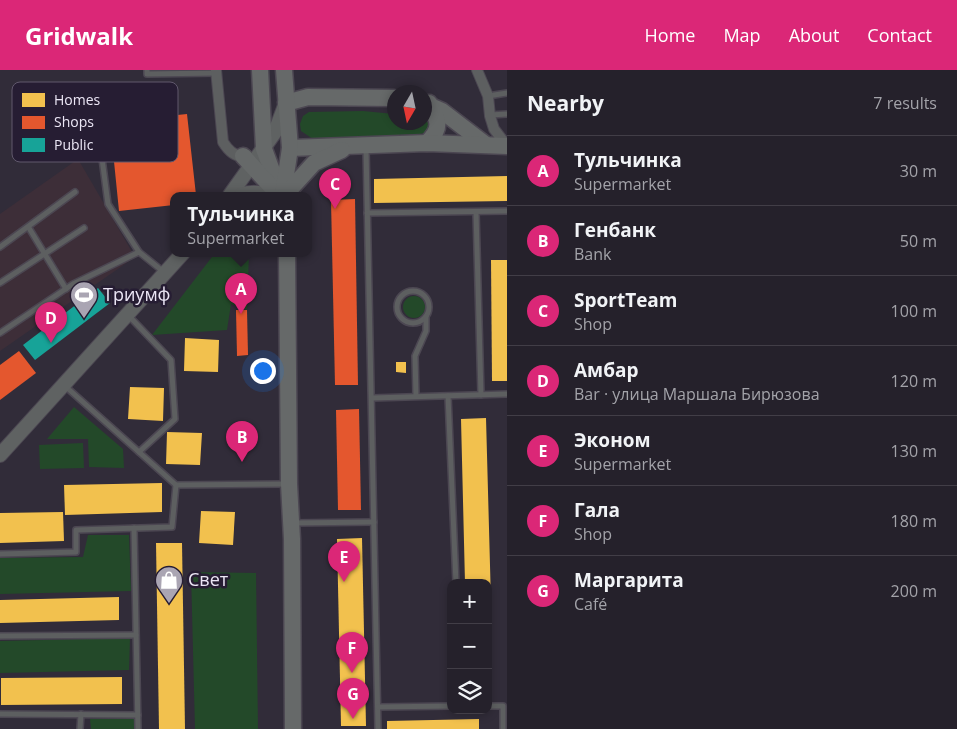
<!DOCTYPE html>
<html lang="en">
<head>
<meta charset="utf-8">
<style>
  body { margin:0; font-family:"Open Sans",sans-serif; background:#2d2933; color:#f1f3f6 }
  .controls { position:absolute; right:15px; bottom:15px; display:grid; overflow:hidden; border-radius:10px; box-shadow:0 2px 8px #0003 }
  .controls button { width:45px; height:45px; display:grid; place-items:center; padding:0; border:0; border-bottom:1px solid #423e47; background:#25212b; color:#f1f3f6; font:25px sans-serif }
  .compass { position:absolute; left:387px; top:15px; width:45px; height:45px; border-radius:50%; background:#25212b; box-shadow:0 2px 8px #0003; rotate:189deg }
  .you { position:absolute; left:262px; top:300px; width:18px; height:18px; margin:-12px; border:4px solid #fff; border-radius:50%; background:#1a73e8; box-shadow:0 0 0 8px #1a73e833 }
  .badge { display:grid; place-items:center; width:32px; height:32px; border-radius:50%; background:#db2777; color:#fff; font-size:16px; font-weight:700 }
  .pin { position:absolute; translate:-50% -41px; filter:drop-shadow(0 1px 2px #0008) }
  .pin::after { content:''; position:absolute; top:26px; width:18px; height:15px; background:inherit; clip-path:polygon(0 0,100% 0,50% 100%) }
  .popup { position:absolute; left:170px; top:122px; width:142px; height:65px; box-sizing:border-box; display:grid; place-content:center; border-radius:10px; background:#25212b; filter:drop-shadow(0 1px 4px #0005); font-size:16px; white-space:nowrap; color:#a3a3a9 }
  .popup b { font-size:19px; color:#f1f3f6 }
  .popup::after { content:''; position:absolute; left:50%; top:100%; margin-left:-10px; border:10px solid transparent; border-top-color:#25212b }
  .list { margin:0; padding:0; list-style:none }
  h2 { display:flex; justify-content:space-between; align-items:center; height:65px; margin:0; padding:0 20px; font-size:21px }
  h2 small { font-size:16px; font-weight:400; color:#a3a3a9 }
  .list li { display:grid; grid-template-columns:32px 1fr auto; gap:15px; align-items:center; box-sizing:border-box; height:70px; padding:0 20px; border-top:1px solid #423e47 }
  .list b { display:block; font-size:19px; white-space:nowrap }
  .list p { margin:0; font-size:16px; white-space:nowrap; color:#a3a3a9 }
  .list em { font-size:16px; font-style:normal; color:#a3a3a9 }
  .icon { flex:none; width:28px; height:28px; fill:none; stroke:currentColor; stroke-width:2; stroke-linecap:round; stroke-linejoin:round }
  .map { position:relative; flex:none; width:507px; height:659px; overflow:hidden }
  header { display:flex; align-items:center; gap:30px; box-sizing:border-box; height:70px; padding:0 25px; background:#db2777; color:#fff }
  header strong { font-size:24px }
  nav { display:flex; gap:28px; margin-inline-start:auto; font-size:18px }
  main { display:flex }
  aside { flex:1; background:#25212b }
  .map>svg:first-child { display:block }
  .industrial { fill:#3d2e38 }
  .green { fill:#234929 }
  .homes { fill:#f2c14e }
  .shops { fill:#e4572e }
  .public { fill:#17a398 }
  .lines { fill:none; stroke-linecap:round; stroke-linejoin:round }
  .lane-casing { stroke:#4c4752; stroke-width:8 }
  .street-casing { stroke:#4c4752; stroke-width:12 }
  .secondary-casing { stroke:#4c4752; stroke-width:16 }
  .primary-casing { stroke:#4c4752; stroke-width:19 }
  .lane { stroke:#5d5f60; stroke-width:5 }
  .street { stroke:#5d5f60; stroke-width:10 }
  .secondary { stroke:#5f6262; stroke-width:14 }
  .primary { stroke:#666969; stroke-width:16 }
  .labels { text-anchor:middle; stroke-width:5; stroke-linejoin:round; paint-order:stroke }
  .poi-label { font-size:18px; fill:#ebe6f5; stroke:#261d33; text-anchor:start }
  .key { fill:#261d33; stroke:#61596d; stroke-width:1 }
  .key-label { font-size:14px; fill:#ebe6f5 }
</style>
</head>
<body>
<header>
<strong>Gridwalk</strong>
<nav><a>Home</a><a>Map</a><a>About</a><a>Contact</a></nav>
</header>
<main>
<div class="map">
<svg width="507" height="659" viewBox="0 0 507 659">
  <rect width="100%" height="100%" fill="#312c39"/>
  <path class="industrial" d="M78,89L135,187L0,281V144Z"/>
  <g class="green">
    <path d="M363,41L394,44V52H424L425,49L430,55L428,62L420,64L313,69L301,61L300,54L303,46L309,42Z"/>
    <path d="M215,183H249L247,240L231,234L227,260L152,265Z"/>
    <circle cx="414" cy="237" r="11"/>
    <path d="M74,337L123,379L124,398L89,397L88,369H47Z"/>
    <path d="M83,373L84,398L40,399L39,375Z"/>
    <path d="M88,465H129L131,521L0,524V488L83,487Z"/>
    <path d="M191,502L256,503L258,659H195Z"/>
    <path d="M130,568L129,600L0,603V571Z"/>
    <path d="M90,649H134V659H91Z"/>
  </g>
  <g class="homes">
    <path d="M507,106V131L374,133V109Z"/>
    <path d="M491,190H507V311H492Z"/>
    <path d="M185,268L219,270L218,302L184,301Z"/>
    <path d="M396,292H406V303L396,302Z"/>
    <path d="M130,317L164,318L163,351L128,349Z"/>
    <path d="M486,348L491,532H488V513H465L461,349Z"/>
    <path d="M167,362L202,363L200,395L166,394Z"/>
    <path d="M162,413V442L65,445L64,415Z"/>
    <path d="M201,441L235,442L233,475L199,473Z"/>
    <path d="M63,442L64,471L0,473V443Z"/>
    <path d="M362,468L366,656H341L337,469Z"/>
    <path d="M156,473H182L185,659H159Z"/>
    <path d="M119,527V550L0,553V530Z"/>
    <path d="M122,607V634L1,635V608Z"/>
    <path d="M479,649V659H387V651Z"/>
  </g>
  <g class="shops">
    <path d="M187,44L196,125H174V135L119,141L110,52Z"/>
    <path d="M355,129L358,315H335L331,130Z"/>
    <path d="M236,240H247L248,285L237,286Z"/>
    <path d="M19,281L36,303L0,330V295Z"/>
    <path d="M359,339L361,440H338L336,340Z"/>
  </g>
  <path class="public" d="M98,218L110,233L35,290L23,275Z"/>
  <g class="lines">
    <g class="lane-casing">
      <g id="lane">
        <path d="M147,0V4L217,3"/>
        <path d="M488,26L507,23"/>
        <path d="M96,43L108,134L139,182"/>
        <path d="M490,45L507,44"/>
        <path d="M366,78L378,659"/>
        <path d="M476,142L481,325"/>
        <path d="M367,143L507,141"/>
        <path d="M29,158L66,219"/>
        <path d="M0,177L75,122"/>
        <path d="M0,213L84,158"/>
        <circle cx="413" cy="237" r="16"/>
        <path d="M128,245L171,290L175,349L139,382"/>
        <path d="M0,263L73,214L139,182L165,203"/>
        <path d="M65,316L176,415L286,414"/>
        <path d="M416,326L415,286L426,261V247"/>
        <path d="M448,326L456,513"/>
        <path d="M372,328L507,324"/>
        <path d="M292,453L374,452"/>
        <path d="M134,458L138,659"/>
        <path d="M0,484L76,482V460L172,457L176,415"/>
        <path d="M0,566L136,565"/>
        <path d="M488,636H503V659"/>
        <path d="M378,637L451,636"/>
        <path d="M0,644L138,645"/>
        <path d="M80,659L81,644"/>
      </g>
    </g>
    <g class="street-casing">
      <g id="street">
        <path d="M216,0L223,72C228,80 236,89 247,85"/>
        <path d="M477,0L488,26L490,46L494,59L507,76"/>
      </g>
    </g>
    <g class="secondary-casing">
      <g id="secondary">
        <path d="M230,125L275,62L286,33"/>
        <path d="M241,125C250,122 258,122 268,125"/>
        <path d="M0,385L183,183"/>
      </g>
    </g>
    <g class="primary-casing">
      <g id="primary">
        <path d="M260,0L264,79L281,125"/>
        <path d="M286,33L308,27L394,28"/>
        <path d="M424,33L442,41L485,74"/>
        <path d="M427,73C442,58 439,51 429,33"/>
        <path d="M290,78L427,73L507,76"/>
        <path d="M243,86L278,124"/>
        <path d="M283,125L290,78L284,0"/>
        <path d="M285,125L314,93L342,80"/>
        <path d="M287,183L289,414L292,469L293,659"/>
      </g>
    </g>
    <use href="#lane" class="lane"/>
    <use href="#street" class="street"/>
    <use href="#secondary" class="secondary"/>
    <use href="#primary" class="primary"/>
  </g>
  <defs>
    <g id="stadium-pin" transform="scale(1.4375)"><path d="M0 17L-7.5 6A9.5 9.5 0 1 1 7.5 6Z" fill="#aaa5b3" stroke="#261d33"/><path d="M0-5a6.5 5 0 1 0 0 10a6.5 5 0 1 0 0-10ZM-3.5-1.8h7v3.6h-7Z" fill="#fff"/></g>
    <g id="shop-pin" transform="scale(1.4375)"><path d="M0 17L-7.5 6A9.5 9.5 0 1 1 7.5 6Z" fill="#aaa5b3" stroke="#261d33"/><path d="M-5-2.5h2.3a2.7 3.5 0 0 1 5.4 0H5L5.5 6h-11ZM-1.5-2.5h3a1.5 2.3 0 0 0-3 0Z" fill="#fff"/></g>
  </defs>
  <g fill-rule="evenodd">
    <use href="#stadium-pin" x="84" y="225"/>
    <use href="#shop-pin" x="169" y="510"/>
  </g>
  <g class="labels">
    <g class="poi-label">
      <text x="103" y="231">Триумф</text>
      <text x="188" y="516">Свет</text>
    </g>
  </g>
  <rect x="12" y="12" width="166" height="80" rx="8" class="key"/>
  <rect x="22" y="23" width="23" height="14" fill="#f2c14e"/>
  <rect x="22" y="46" width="23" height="13" fill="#e4572e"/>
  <rect x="22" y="68" width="23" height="14" fill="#17a398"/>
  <g class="key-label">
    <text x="54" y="35">Homes</text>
    <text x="54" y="57">Shops</text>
    <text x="54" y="80">Public</text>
  </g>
</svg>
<div class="controls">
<button>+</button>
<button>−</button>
<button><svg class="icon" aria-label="layers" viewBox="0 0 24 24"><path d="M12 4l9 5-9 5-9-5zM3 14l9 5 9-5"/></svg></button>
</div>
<svg class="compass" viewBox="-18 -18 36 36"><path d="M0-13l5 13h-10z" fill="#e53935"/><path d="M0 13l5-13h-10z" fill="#a3a3a9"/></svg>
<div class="you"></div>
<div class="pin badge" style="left:241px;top:244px">A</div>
<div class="popup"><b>Тульчинка</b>Supermarket</div>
<div class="pin badge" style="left:242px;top:392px">B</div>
<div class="pin badge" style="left:335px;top:139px">C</div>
<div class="pin badge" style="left:51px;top:273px">D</div>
<div class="pin badge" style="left:344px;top:512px">E</div>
<div class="pin badge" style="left:352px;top:603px">F</div>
<div class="pin badge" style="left:353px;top:649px">G</div>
</div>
<aside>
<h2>Nearby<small>7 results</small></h2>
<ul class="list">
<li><span class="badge">A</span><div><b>Тульчинка</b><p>Supermarket</p></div><em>30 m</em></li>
<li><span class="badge">B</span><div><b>Генбанк</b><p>Bank</p></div><em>50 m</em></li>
<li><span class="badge">C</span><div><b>SportTeam</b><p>Shop</p></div><em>100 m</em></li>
<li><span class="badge">D</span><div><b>Амбар</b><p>Bar · улица Маршала Бирюзова</p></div><em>120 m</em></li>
<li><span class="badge">E</span><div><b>Эконом</b><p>Supermarket</p></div><em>130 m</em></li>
<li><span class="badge">F</span><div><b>Гала</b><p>Shop</p></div><em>180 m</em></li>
<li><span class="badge">G</span><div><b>Маргарита</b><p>Café</p></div><em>200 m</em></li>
</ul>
</aside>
</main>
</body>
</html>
